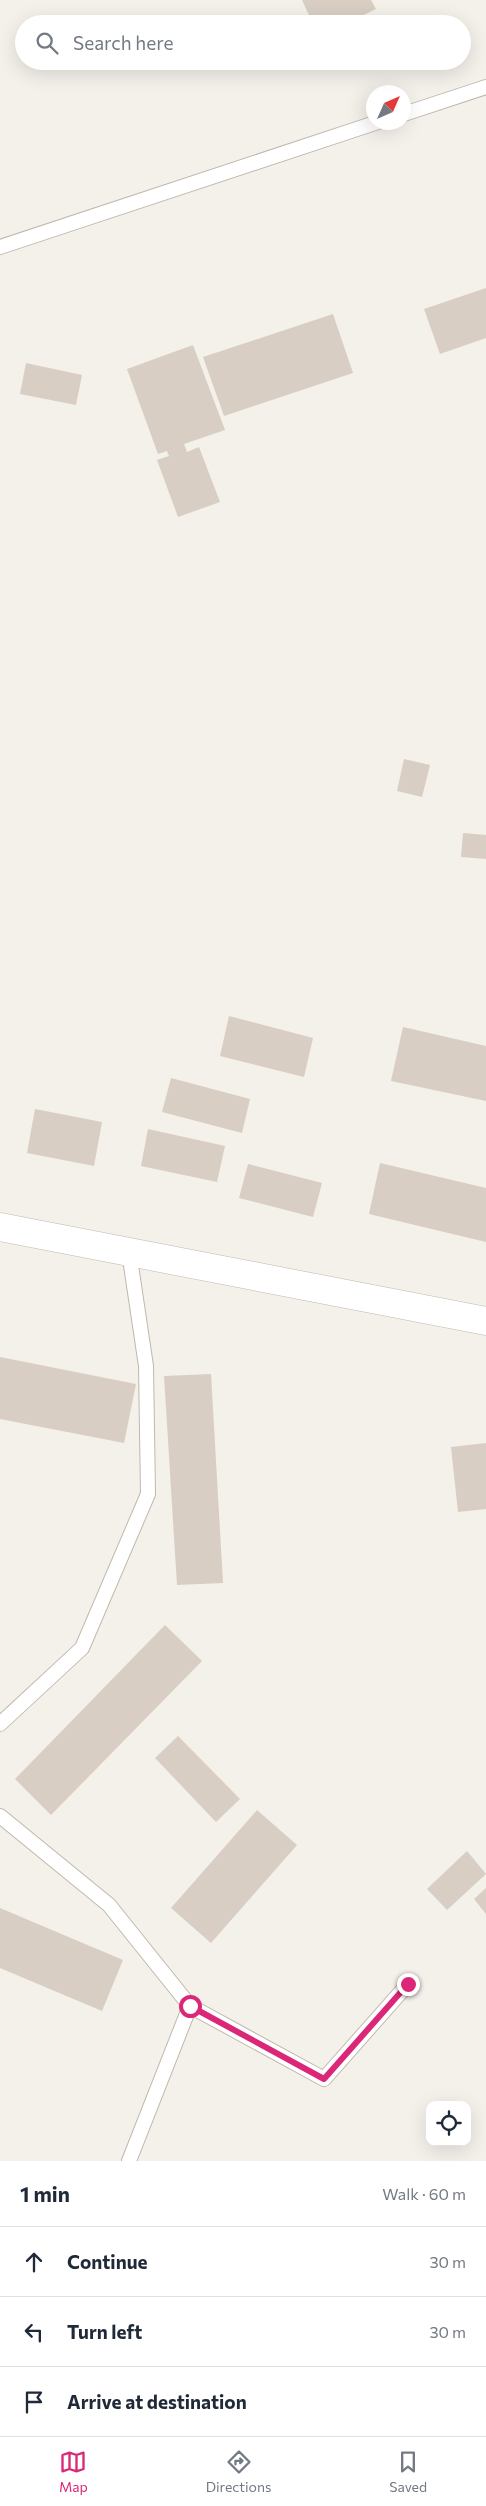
<!DOCTYPE html>
<html lang="en">
<head>
<meta charset="utf-8">
<style>
  body { margin:0; font-family:Commissioner,sans-serif; background:#f2f2f3; color:#1f2937 }
  .controls { position:absolute; right:15px; bottom:15px; display:grid; overflow:hidden; border-radius:10px; box-shadow:0 5px 20px #0002 }
  .controls button { width:45px; height:45px; display:grid; place-items:center; padding:0; border:0; border-bottom:1px solid #e0e1e3; background:#fff; color:#1f2937; font:25px sans-serif }
  .compass { position:absolute; left:366px; top:85px; width:45px; height:45px; border-radius:50%; background:#fff; box-shadow:0 5px 20px #0002; rotate:45deg }
  .stop { position:absolute; width:15px; height:15px; margin:-11px; border:4px solid #db2777; border-radius:50%; background:#fff }
  .stop.end { background:#db2777; border-color:#fff; box-shadow:0 1px 5px #0008 }
  .list { margin:0; padding:0; list-style:none }
  h2 { display:flex; justify-content:space-between; align-items:center; height:65px; margin:0; padding:0 20px; font-size:21px }
  h2 small { font-size:16px; font-weight:400; color:#747a83 }
  .list li { display:grid; grid-template-columns:32px 1fr auto; gap:15px; align-items:center; box-sizing:border-box; height:70px; padding:0 20px; border-top:1px solid #e0e1e3 }
  .list b { display:block; font-size:19px; white-space:nowrap }
  .list em { font-size:16px; font-style:normal; color:#747a83 }
  .icon { flex:none; width:28px; height:28px; fill:none; stroke:currentColor; stroke-width:2; stroke-linecap:round; stroke-linejoin:round }
  .map { position:relative; flex:none; width:486px; height:2161px; overflow:hidden }
  .search { position:absolute; background:#fff; box-shadow:0 5px 20px #0002; left:15px; right:15px; top:15px; height:55px; display:flex; align-items:center; gap:12px; box-sizing:border-box; padding:0 18px; border-radius:28px; color:#747a83; font-size:19px }
  .sheet { height:275px; background:#fff }
  nav { display:flex; justify-content:space-around; align-items:center; box-sizing:border-box; height:70px; border-top:1px solid #e0e1e3; background:#fff; font-size:14px; color:#747a83 }
  nav a { display:grid; justify-items:center; gap:2px }
  nav .on { color:#db2777 }
  .map>svg:first-child { display:block }
  .building { fill:#d9cec3 }
  .lines { fill:none; stroke-linecap:round; stroke-linejoin:round }
  .service-casing { stroke:#c0b8ad; stroke-width:16 }
  .minor-casing { stroke:#c0b8ad; stroke-width:29 }
  .service { stroke:#fff; stroke-width:14 }
  .minor { stroke:#fff; stroke-width:28 }
  .route { stroke:#db2777; stroke-width:6 }
</style>
</head>
<body>
<div class="map">
<svg width="486" height="2161" viewBox="0 0 486 2161">
  <rect width="100%" height="100%" fill="#f4f0ea"/>
  <g class="building">
    <path d="M302,0H371L376,9L345,24H313Z"/>
    <path d="M486,288V338L440,354L424,309Z"/>
    <path d="M333,314L353,373L224,416L203,357Z"/>
    <path d="M193,345L225,430L184,444L187,452L199,447L220,502L178,517L157,460L169,456L167,451L158,454L127,369Z"/>
    <path d="M26,363L82,375L76,405L20,394Z"/>
    <path d="M404,759L430,765L422,797L397,791Z"/>
    <path d="M463,833L486,835V859L461,857Z"/>
    <path d="M229,1016L313,1038L304,1077L220,1056Z"/>
    <path d="M403,1027L486,1046V1101L391,1081Z"/>
    <path d="M171,1078L250,1099L242,1133L162,1112Z"/>
    <path d="M35,1109L102,1122L94,1166L27,1153Z"/>
    <path d="M148,1129L225,1146L217,1182L141,1166Z"/>
    <path d="M380,1163L486,1188V1242L369,1214Z"/>
    <path d="M248,1164L322,1183L313,1217L239,1198Z"/>
    <path d="M0,1357L136,1384L124,1443L0,1419Z"/>
    <path d="M211,1374L223,1583L177,1585L164,1376Z"/>
    <path d="M486,1443V1509L458,1512L451,1447Z"/>
    <path d="M165,1625L202,1661L51,1815L15,1779Z"/>
    <path d="M178,1736L240,1799L216,1822L155,1758Z"/>
    <path d="M257,1810L297,1845L211,1943L171,1908Z"/>
    <path d="M467,1851L486,1874L447,1910L427,1889Z"/>
    <path d="M486,1888V1914L474,1899Z"/>
    <path d="M0,1908L123,1960L102,2011L0,1968Z"/>
  </g>
  <g class="lines">
    <g class="service-casing">
      <g id="service">
        <path d="M404,114L486,87"/>
        <path d="M0,247L378,122"/>
        <path d="M0,1724L82,1648L148,1494L146,1366L129,1252"/>
        <path d="M0,1816L109,1905L190,2006L129,2161"/>
        <path d="M190,2006L324,2079L408,1984"/>
      </g>
    </g>
    <g class="minor-casing">
      <path id="minor" d="M0,1227L486,1321"/>
    </g>
    <use href="#service" class="service"/>
    <use href="#minor" class="minor"/>
  </g>
  <g class="lines">
    <path class="route" d="M190,2006L324,2079L408,1984"/>
  </g>
</svg>
<div class="controls">
<button><svg class="icon" aria-label="locate" viewBox="0 0 24 24"><circle cx="12" cy="12" r="6"/><path d="M12 2v4M12 18v4M2 12h4M18 12h4"/></svg></button>
</div>
<svg class="compass" viewBox="-18 -18 36 36"><path d="M0-13l5 13h-10z" fill="#e53935"/><path d="M0 13l5-13h-10z" fill="#747a83"/></svg>
<div class="stop" style="left:190px;top:2006px"></div>
<div class="stop end" style="left:408px;top:1984px"></div>
<div class="search"><svg class="icon" aria-label="search" viewBox="0 0 24 24"><circle cx="10" cy="10" r="6"/><path d="M15 15l6 6"/></svg>Search here</div>
</div>
<section class="sheet">
<h2>1 min<small>Walk · 60 m</small></h2>
<ul class="list">
<li><svg class="icon" aria-label="ahead" viewBox="0 0 24 24"><path d="M12 20V5M6 11l6-6 6 6"/></svg><div><b>Continue</b></div><em>30 m</em></li>
<li><svg class="icon" aria-label="left" viewBox="0 0 24 24"><path d="M17 20v-9H6M10 6l-5 5 5 5"/></svg><div><b>Turn left</b></div><em>30 m</em></li>
<li><svg class="icon" aria-label="arrive" viewBox="0 0 24 24"><path d="M6 21V4h12l-3 4 3 4H6"/></svg><div><b>Arrive at destination</b></div></li>
</ul>
</section>
<nav>
<a class="on"><svg class="icon" aria-label="map" viewBox="0 0 24 24"><path d="M3 6l6-2 6 2 6-2v14l-6 2-6-2-6 2zM9 4v14M15 6v14"/></svg>Map</a>
<a><svg class="icon" aria-label="directions" viewBox="0 0 24 24"><path d="M12 3l9 9-9 9-9-9zM9 14v-3h6M13 9l2 2-2 2"/></svg>Directions</a>
<a><svg class="icon" aria-label="saved" viewBox="0 0 24 24"><path d="M7 4h10v16l-5-4-5 4z"/></svg>Saved</a>
</nav>
</body>
</html>
